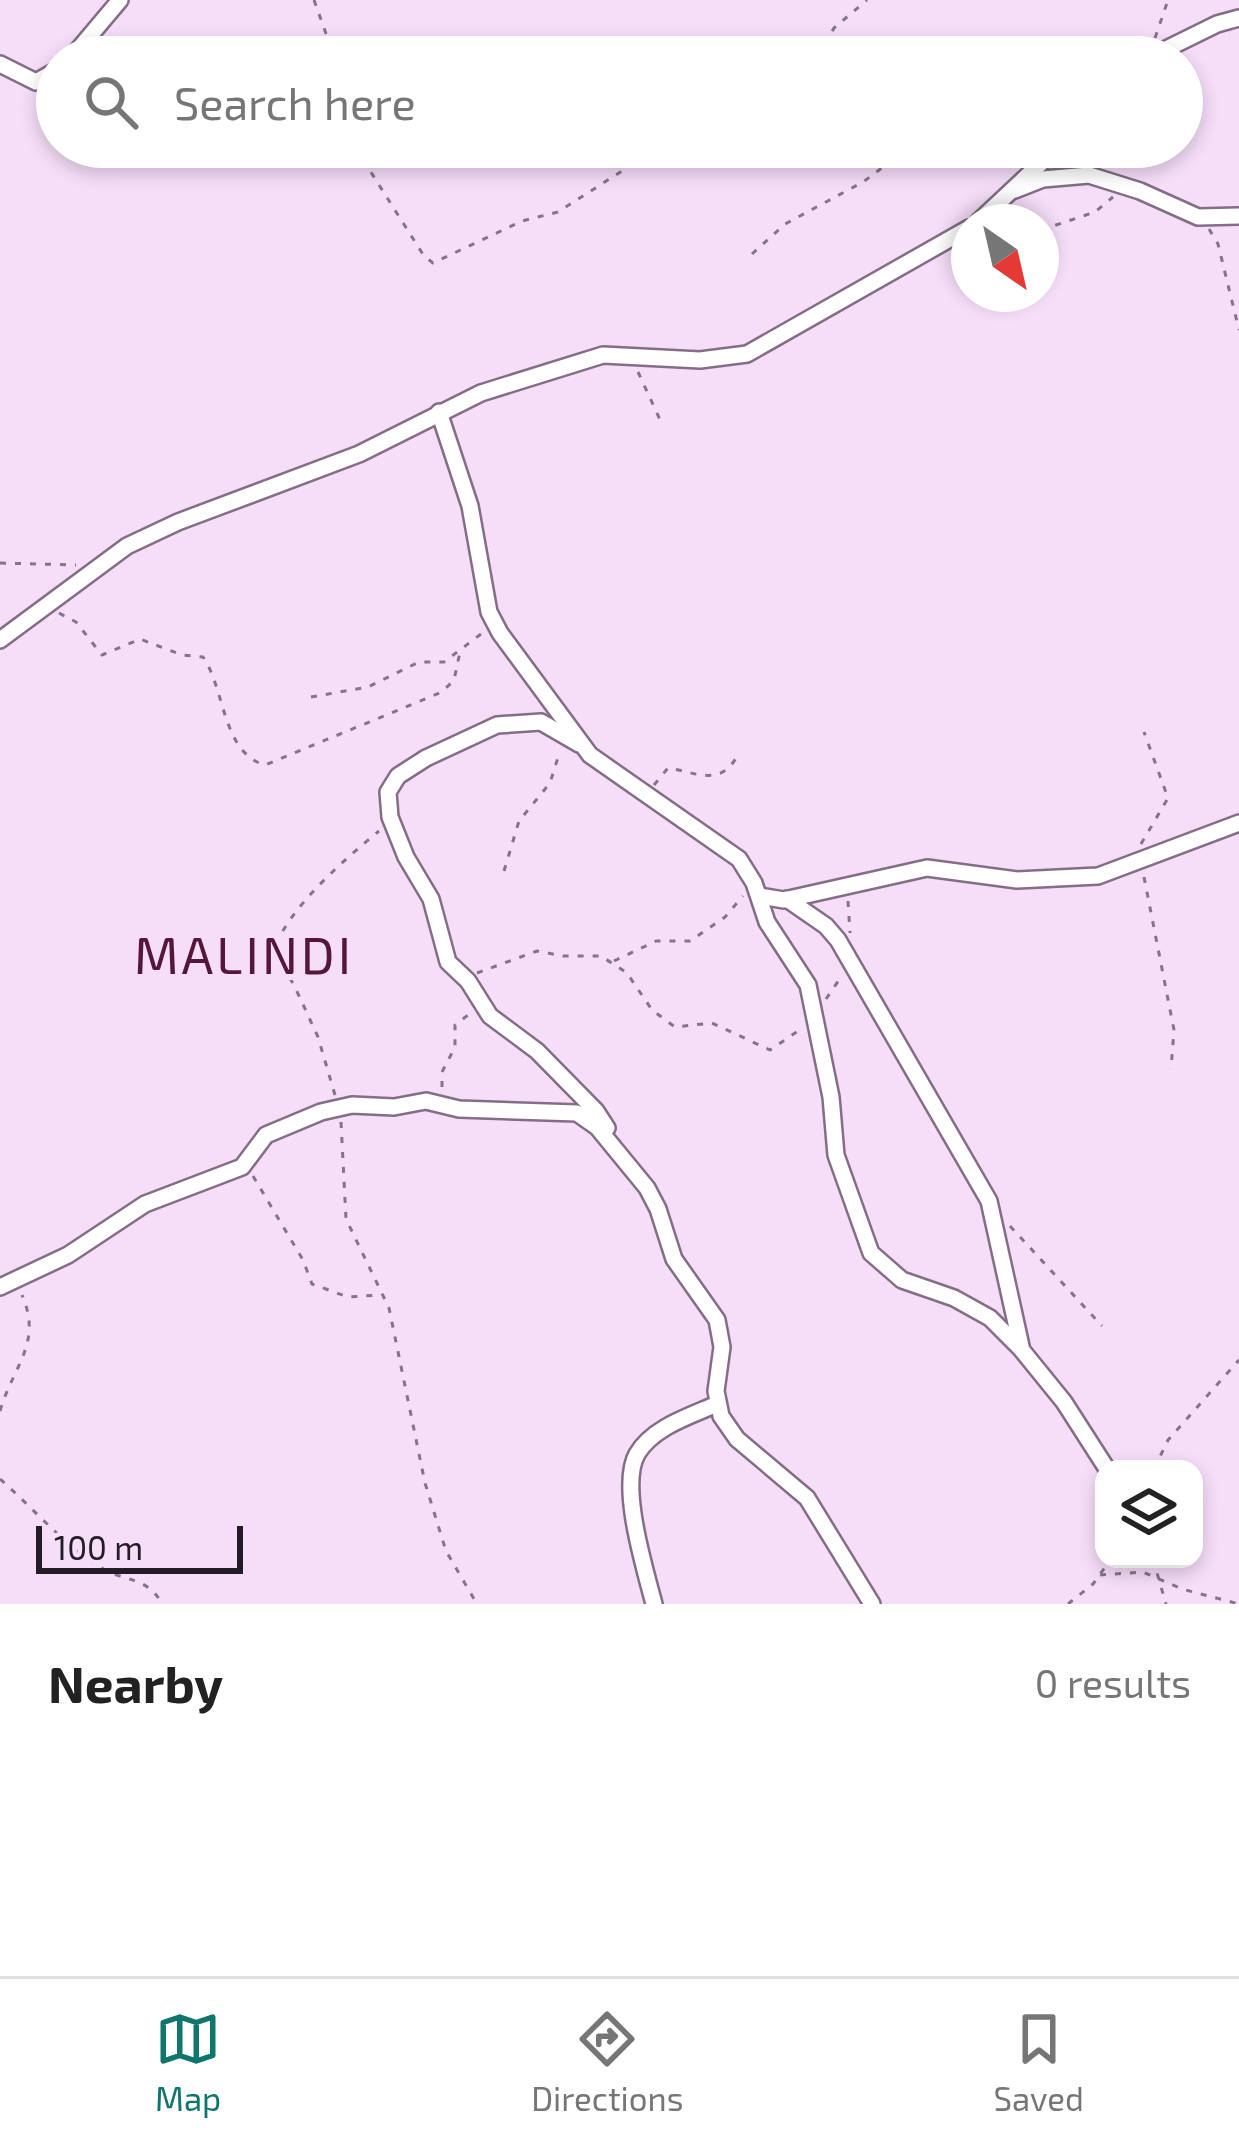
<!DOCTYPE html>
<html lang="en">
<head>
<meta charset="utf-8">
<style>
  body { margin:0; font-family:"Exo 2",sans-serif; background:#f2f2f2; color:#222 }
  .controls { position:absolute; right:36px; bottom:36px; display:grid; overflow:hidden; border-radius:24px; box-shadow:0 6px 18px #0003 }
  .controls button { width:108px; height:108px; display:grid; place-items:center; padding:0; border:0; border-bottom:3px solid #e0e0e0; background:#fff; color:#222; font:60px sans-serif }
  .compass { position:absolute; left:951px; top:204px; width:108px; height:108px; border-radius:50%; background:#fff; box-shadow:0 6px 18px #0003; rotate:146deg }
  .scale { position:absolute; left:36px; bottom:30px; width:207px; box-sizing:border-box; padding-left:12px; border:6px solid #231b25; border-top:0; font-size:33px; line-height:42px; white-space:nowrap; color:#231b25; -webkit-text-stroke:9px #f6def9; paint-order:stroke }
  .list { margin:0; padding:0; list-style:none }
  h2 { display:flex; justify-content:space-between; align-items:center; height:156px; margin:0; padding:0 48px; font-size:51px }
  h2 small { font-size:39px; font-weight:400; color:#767676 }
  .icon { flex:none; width:66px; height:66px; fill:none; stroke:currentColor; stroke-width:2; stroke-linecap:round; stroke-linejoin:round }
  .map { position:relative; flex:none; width:1239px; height:1604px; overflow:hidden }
  .search { position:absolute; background:#fff; box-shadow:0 6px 18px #0003; left:36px; right:36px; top:36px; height:132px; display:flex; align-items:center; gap:30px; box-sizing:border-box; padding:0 42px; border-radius:66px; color:#767676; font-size:45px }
  .sheet { height:372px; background:#fff }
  nav { display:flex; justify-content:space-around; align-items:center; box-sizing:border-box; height:168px; border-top:3px solid #e0e0e0; background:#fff; font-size:33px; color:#767676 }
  nav a { display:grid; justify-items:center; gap:6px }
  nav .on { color:#0f766e }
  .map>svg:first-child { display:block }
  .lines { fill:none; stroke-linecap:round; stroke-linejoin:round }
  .minor-casing { stroke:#836e86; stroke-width:20 }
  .path { stroke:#847586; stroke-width:3; stroke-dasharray:6 9; stroke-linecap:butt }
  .minor { stroke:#fff; stroke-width:15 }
  .labels { text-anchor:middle; stroke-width:12; stroke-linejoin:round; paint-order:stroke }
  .quarter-label { font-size:51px; letter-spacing:3px; fill:#551739; stroke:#f6def9 }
</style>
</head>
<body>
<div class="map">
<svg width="1239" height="1604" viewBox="0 0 1239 1604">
  <rect width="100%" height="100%" fill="#f6def9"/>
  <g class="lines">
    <g class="minor-casing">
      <g id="minor">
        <path d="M72,57L120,0"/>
        <path d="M1150,57L1217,24L1239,18"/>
        <path d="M0,64L36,82L57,70"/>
        <path d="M1015,190L1043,179L1089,175L1140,191L1198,217L1239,216"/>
        <path d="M978,222L1058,147"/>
        <path d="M439,412L470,506L489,612L500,633L590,755L739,859L754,883L767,922L808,985L831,1097L836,1155L871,1253L902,1280L954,1298L990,1318L1021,1349L1064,1402L1107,1469"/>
        <path d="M0,640L127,546L178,522L359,454L481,393L603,355L700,360L747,354L969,228"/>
        <path d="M579,744L541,722L497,725L426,758L398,776L388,792L390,817L406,857L431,899L448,962L468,981L490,1016L537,1051L596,1111L607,1128"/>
        <path d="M760,896L784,900L927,868L1017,880L1098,876L1239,823"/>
        <path d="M787,899L826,926L838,940L989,1201L1021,1346"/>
        <path d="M0,1287L68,1255L145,1204L242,1167L266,1135L321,1112L352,1105L394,1107L426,1101L459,1109L577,1113L597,1127L647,1188L658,1209L674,1259L717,1320L722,1347L716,1391L721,1416L737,1439L807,1498L872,1604"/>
        <path d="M654,1604C645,1569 619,1486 637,1454C653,1427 690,1416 717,1404"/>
      </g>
    </g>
    <g class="path">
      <path d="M314,0L329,42L323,57"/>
      <path d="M1155,38L1168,0"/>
      <path d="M817,57L834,28L867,0"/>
      <path d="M1113,57L1135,50"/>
      <path d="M355,147L424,256L433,263L522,221L558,212L639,160L685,147"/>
      <path d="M921,147H932"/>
      <path d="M1209,229L1218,244L1239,330"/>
      <path d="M1041,230L1095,212L1113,197"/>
      <path d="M752,254L785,224L863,182L910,147"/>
      <path d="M638,372L662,424"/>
      <path d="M0,563L76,565"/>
      <path d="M59,613L76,622L102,655L140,639L182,655L203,657C225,688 222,753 265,765L442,692L454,680L460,652"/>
      <path d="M311,697L368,687L419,662H444L485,631"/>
      <path d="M654,785L668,768C695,772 719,787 736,758"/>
      <path d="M1141,844L1168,798L1144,732"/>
      <path d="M504,871L519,821L550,783L560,751"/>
      <path d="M1144,877L1174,1030L1171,1069"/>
      <path d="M848,901L850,933"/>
      <path d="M614,961L656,941H690L725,917L743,896"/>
      <path d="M477,973L537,951L563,956H601L627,973L652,1010L675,1027L712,1023L770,1050L801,1029"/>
      <path d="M826,999L841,977"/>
      <path d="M442,1087V1072L455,1047V1025L472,1012"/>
      <path d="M335,1095L318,1037L294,985L273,951C290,906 343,861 379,831"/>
      <path d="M341,1122L346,1219L389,1308L425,1483L446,1551L477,1604"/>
      <path d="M253,1176L303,1260L312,1284L348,1297L380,1295"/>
      <path d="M1010,1226L1102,1326"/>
      <path d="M0,1411C13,1366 43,1343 22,1295"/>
      <path d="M1154,1469L1168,1440L1239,1360"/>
      <path d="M0,1479C33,1508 62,1543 100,1567C123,1582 148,1576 162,1604"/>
      <path d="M1153,1559L1166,1604"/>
      <path d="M1100,1575L1143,1572L1182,1589L1239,1604"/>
      <path d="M1068,1604L1093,1584L1111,1559"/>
    </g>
    <use href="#minor" class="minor"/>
  </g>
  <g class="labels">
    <g class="quarter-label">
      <text x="244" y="974">MALINDI</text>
    </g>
  </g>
</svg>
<div class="controls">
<button><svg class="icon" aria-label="layers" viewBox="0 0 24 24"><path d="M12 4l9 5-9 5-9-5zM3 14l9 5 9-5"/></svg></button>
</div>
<svg class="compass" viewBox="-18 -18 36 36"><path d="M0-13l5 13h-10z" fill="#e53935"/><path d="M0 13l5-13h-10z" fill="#767676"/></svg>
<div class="scale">100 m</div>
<div class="search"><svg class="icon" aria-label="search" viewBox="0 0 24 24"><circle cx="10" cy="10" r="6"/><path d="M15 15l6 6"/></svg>Search here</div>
</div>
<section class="sheet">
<h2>Nearby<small>0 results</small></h2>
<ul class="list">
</ul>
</section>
<nav>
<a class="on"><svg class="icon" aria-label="map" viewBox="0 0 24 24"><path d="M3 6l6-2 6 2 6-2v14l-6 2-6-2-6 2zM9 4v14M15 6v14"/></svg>Map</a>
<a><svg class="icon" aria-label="directions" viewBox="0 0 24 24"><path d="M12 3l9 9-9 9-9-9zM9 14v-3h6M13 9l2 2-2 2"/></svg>Directions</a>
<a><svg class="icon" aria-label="saved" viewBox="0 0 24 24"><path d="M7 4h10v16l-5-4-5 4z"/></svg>Saved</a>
</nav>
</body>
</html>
